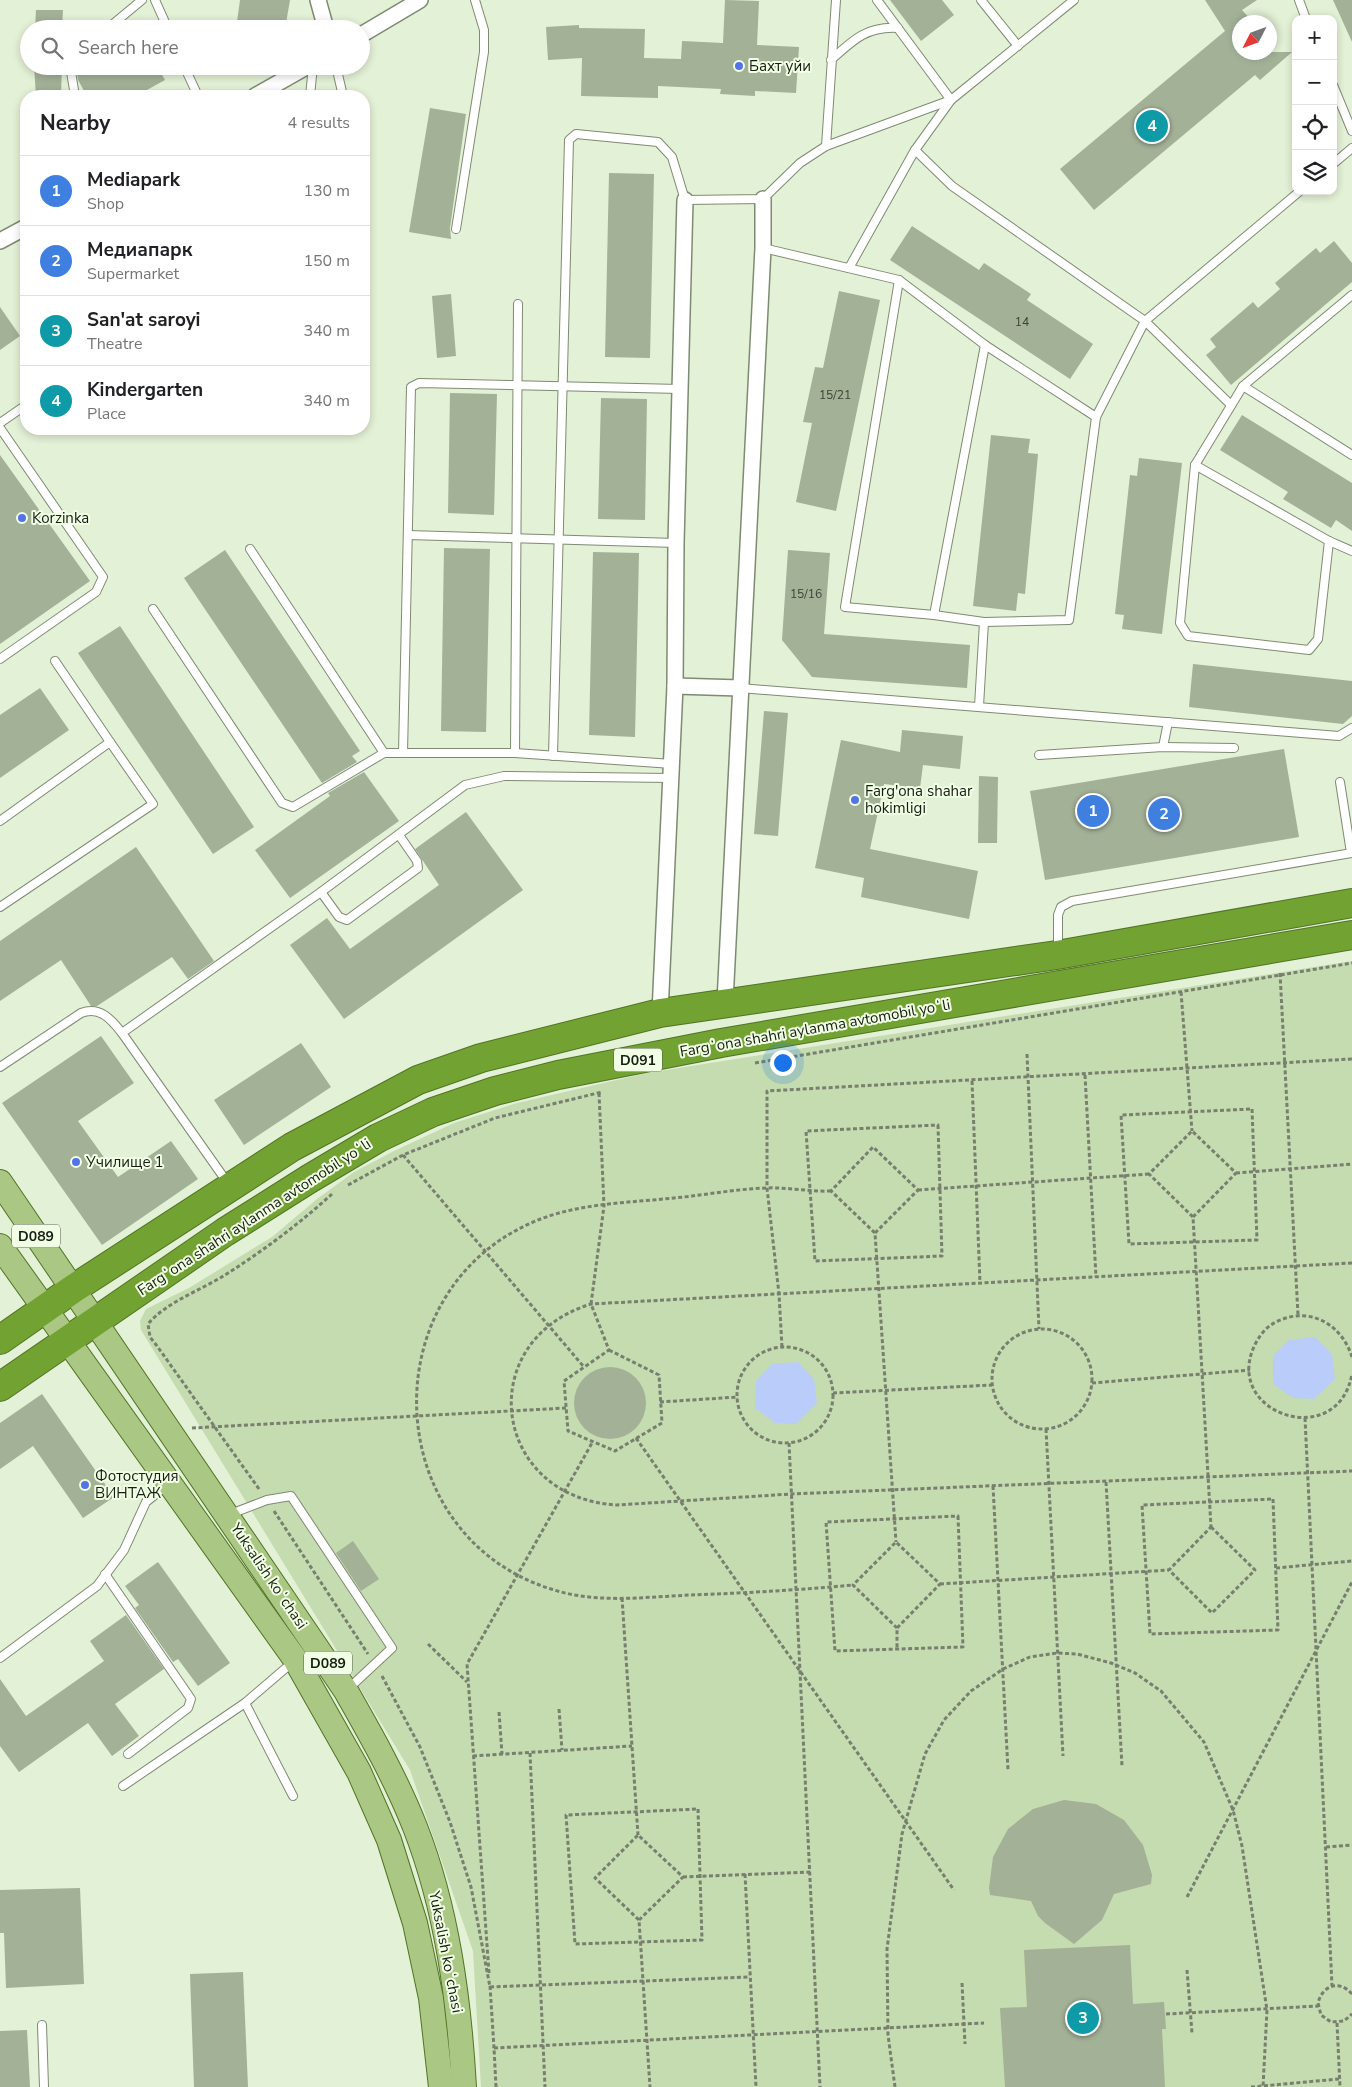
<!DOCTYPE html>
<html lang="en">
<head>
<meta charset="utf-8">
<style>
  body { margin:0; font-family:"Nunito Sans",sans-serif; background:#f2f2f2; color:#202124 }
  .controls { position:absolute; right:15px; top:15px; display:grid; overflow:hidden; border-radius:10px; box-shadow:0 2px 8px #0003 }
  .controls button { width:45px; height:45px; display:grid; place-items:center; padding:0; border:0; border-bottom:1px solid #e0e0e0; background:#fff; color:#202124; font:25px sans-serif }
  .compass { position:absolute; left:1232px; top:15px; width:45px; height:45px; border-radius:50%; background:#fff; box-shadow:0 2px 8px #0003; rotate:228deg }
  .you { position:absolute; left:782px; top:1062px; width:18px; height:18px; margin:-12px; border:4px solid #fff; border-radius:50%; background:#1a73e8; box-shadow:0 0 0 8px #1a73e833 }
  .badge { display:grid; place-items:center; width:32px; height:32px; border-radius:50%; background:#0b8043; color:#fff; font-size:16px; font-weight:700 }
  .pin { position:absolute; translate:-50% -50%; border:2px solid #fff; box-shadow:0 1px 5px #0006 }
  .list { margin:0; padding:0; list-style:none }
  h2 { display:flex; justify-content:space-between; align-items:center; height:65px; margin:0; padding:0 20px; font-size:21px }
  h2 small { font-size:16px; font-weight:400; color:#757577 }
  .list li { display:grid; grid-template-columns:32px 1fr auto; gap:15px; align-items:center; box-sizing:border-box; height:70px; padding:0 20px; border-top:1px solid #e0e0e0 }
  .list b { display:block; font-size:19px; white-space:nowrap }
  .list p { margin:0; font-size:16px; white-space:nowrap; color:#757577 }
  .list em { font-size:16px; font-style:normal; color:#757577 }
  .icon { flex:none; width:28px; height:28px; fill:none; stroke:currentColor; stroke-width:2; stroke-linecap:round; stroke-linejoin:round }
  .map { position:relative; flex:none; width:1352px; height:2087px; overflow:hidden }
  .search { position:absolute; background:#fff; box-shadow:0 2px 8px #0003; left:20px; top:20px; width:350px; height:55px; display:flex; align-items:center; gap:12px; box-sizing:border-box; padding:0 18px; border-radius:28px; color:#757577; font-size:19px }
  .panel { position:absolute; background:#fff; box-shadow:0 2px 8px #0003; left:20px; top:90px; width:350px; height:345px; border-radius:20px }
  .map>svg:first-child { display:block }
  .green { fill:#c5dbb0 }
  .water { fill:#baccfa }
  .building { fill:#a3b197 }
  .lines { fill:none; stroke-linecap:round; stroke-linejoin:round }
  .lane-casing { stroke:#7e8b72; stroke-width:10 }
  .street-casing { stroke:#7e8b72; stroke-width:18 }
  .primary-casing { stroke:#527326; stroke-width:26 }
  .highway-casing { stroke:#527326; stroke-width:30 }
  .path { stroke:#77806e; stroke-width:3; stroke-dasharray:4 2.5; stroke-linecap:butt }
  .lane { stroke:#fff; stroke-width:8 }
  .street { stroke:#fff; stroke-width:15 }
  .primary { stroke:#aac783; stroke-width:24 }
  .highway { stroke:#72a231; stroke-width:28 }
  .poi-dot { fill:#5274e8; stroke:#f1ffe4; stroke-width:2 }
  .labels { text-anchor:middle; stroke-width:4; stroke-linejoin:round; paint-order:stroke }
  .number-label { font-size:12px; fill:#3b4234 }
  .shield { fill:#f1ffe4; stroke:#596152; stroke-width:1 }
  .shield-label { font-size:14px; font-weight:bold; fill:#181d13 }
  .poi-label { font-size:15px; fill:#181d13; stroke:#f1ffe4; text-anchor:start }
  .street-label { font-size:15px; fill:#181d13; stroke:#f1ffe4 }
</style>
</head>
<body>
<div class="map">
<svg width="1352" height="2087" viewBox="0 0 1352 2087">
  <rect width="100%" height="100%" fill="#e3f1d6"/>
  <path class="green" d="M1352,961V2087H481L473,1951L410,1770L141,1330L140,1321L146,1309L189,1288L272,1237L317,1199L354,1172L394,1151L454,1123L517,1103L647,1073Z"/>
  <g class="water">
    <path d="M1315,1337L1332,1354L1335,1379L1314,1399L1293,1398L1273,1384V1356L1289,1340Z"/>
    <path d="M798,1362L814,1379L817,1403L796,1424L775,1423L755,1408L756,1381L772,1364Z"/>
  </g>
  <g class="building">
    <path d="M240,0H290L285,29H236Z"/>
    <path d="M725,0L759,1L757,45L799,47L796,93L755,91V96L720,94L721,89L658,86V98L581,96L582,58L548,60L546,27L579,25V28L645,29L644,58L681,59L682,41L723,43Z"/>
    <path d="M890,0H942L954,15L921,41Z"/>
    <path d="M1205,0H1257L1242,10L1253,22H1240V52H1292L1260,80L1255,75L1094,210L1060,169L1225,31Z"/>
    <path d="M1333,0H1352V42Z"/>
    <path d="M36,10H63L62,29H35Z"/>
    <path d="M34,66H62L61,96H36Z"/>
    <path d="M83,66H157L165,80L136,96H87L78,80L77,72Z"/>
    <path d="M430,108L466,114L450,228L451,239L409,232Z"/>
    <path d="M609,173L654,174L650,358L605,357Z"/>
    <path d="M912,226L979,270L984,263L1031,294L1027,300L1093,344L1070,379L890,260Z"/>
    <path d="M1334,241L1352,263V282L1231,385L1206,355L1216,347L1210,339L1253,302L1258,308L1280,289L1275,283L1316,248L1320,253Z"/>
    <path d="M839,291L880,300L836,511L796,502L812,423L803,422L815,367L823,368Z"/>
    <path d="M451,294L456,356L437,358L432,296Z"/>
    <path d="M0,307L20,336L0,350Z"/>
    <path d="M450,393L497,394L494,515L448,513Z"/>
    <path d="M601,398L647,399L645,520L598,519Z"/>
    <path d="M1242,415L1352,483V531L1336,520L1331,528L1283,499L1288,492L1220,450Z"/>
    <path d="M991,435L1030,439L1028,453L1038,454L1025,594L1018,593L1016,611L973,606Z"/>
    <path d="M0,455L90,581L0,644Z"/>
    <path d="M1139,458L1182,463L1162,634L1122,629L1124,615L1115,614L1130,475L1137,476Z"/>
    <path d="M444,548L490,549L486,732L441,731Z"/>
    <path d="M225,550L360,751L352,756L357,762L322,783L184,578Z"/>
    <path d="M788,550L830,553L824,634L970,645L967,688L812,677L782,640Z"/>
    <path d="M593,552L639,553L635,737L589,735Z"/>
    <path d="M120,626L254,827L213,854L78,653Z"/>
    <path d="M1193,664L1352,681V716L1343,724L1189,707Z"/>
    <path d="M40,688L69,730L0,778V715Z"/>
    <path d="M764,711L788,713L778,836L754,834Z"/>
    <path d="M902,730L963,736L960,769L923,765L920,788L884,784L870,849L978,871L969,919L861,897L864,878L815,868L841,740L900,752Z"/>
    <path d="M1284,749L1299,837L1045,880L1030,791Z"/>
    <path d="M364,772L399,821L290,898L255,850L330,796L328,793Z"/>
    <path d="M979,776L998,777L997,843H978Z"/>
    <path d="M466,812L523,890L344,1019L290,945L327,918L350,949L439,885L415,849Z"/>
    <path d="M136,847L214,961L188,979L172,957L97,1006H91L61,960L0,1001V941Z"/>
    <path d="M101,1036L134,1083L78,1121L118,1177L171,1141L198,1179L102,1245L2,1103Z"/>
    <path d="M301,1043L331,1087L244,1145L214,1100Z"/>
    <circle cx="610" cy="1403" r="36"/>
    <path d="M42,1394L114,1497L83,1518L33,1446L0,1469V1423Z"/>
    <path d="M353,1541L379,1579L361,1591L336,1553Z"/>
    <path d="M158,1562L230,1663L198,1686L178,1659L173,1662L135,1608L139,1605L125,1586Z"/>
    <path d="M126,1615L164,1669L115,1704L139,1736L112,1756L88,1723L19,1772L0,1746V1679L26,1716L104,1661L90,1641Z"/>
    <path d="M1064,1800L1096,1804L1124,1820L1143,1845L1152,1875L1151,1884L1114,1894L1102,1920L1074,1944L1045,1923L1038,1916L1031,1901L990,1895L989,1888L993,1857L1008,1829L1033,1809Z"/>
    <path d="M80,1888L84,1984L6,1988L4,1933H0V1890Z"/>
    <path d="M1130,1945L1133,2004L1164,2002L1166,2029H1162L1165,2087H1005L1000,2008L1027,2007L1024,1950Z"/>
    <path d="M243,1972L248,2087H194L190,1974Z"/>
    <path d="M27,2030L30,2087H0V2031Z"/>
  </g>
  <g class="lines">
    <g class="lane-casing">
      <g id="lane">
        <path d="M155,0L168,29"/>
        <path d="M877,0L951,100L915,150L952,186L1145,321L1300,191"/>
        <path d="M981,0L1018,46"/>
        <path d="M1299,0L1306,19"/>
        <path d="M107,29L142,0"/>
        <path d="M831,60C853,40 867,26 898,28"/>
        <path d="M72,66L71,72L75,96"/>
        <path d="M184,66L198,96"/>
        <path d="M336,66L343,96"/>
        <path d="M1333,85L1352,131"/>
        <path d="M310,96L313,66"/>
        <path d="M826,146L836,0"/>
        <path d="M1333,164L1352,148"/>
        <path d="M456,229L484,52V30L475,0"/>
        <path d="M763,248L899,280L985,345L934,615L984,622L979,706"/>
        <path d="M849,268L915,150"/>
        <path d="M899,280L845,607L934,615"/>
        <path d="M1352,295L1243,386L1352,455"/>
        <path d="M985,345L1096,417"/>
        <path d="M1243,386L1195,465L1180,623L1188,636L1309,650L1318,639L1329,541"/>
        <path d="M0,423L26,405"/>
        <path d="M0,428L103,577L96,592L0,659"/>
        <path d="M1195,465L1329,541L1352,551"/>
        <path d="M408,535L676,543"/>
        <path d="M250,549L384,753H515L672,764"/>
        <path d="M153,609L282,803L293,807L384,753"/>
        <path d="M984,622L1069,620L1096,417L1145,321L1231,405"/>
        <path d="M55,661L110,742"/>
        <path d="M740,688L1339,736L1352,728"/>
        <path d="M1163,747L1168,722"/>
        <path d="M403,753L411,387L419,383L680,389"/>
        <path d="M515,753L518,304"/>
        <path d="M1039,755L1163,747L1234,748"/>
        <path d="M553,756L569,140L576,134L658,142L672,157L685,200L763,199L800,163L826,146L951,100L1074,0"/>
        <path d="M1340,782L1351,853"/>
        <path d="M0,821L110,742L153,804L0,907"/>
        <path d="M321,892L339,917L347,920L418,868L417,861L399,835"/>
        <path d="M1058,950V915L1061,907L1072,901L1352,853"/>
        <path d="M122,1033L321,892L465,785L504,776L671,778"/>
        <path d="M0,1067L81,1013C100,1006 111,1019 122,1033L227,1182"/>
        <path d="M228,1515L267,1500L291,1496L392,1648L348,1689"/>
        <path d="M105,1574L191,1699L188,1708L128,1754"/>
        <path d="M0,1658L97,1586L124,1550L146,1502L167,1485"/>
        <path d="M245,1703L293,1796"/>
        <path d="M123,1786L245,1703L294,1661"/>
        <path d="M42,2025L44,2087"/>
      </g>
    </g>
    <g class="street-casing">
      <g id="street">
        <path d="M318,0L326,29"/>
        <path d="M361,35L420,0"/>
        <path d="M255,96L308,66"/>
        <path d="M0,241L26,227"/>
        <path d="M675,686L740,688"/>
        <path d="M725,1002L763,248V199"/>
        <path d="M660,1013L675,686L676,543L685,200"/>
      </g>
    </g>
    <g class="primary-casing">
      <g id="primary">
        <path d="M0,1182L346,1691C371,1735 396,1779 415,1827C447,1909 459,1999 464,2087"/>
        <path d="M0,1246L295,1659L359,1772L389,1840L415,1923L431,1998L441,2087"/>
      </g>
    </g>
    <g class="highway-casing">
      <g id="highway">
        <path d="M0,1340L73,1289L292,1147L418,1080L481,1058L660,1013L1057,955L1352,903"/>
        <path d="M0,1387L225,1232L309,1179L378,1138L433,1112L495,1091L558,1075L721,1043L1352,935"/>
      </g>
    </g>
    <g class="path">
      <path d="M1280,973L1298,1315"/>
      <path d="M1181,992L1192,1131"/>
      <path d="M1027,1054L1039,1329"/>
      <path d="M755,1063L1352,963"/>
      <path d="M1085,1075L1096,1277"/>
      <path d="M972,1081L980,1283"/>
      <path d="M599,1093L604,1206L591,1304L609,1350"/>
      <path d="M1252,1109L1257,1240L1129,1244L1121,1115Z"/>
      <path d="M938,1125L942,1256L815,1261L806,1131Z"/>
      <path d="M403,1155L584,1367"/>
      <path d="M1236,1173L1352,1164"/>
      <path d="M348,1185L403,1155L495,1118L602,1092"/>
      <path d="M918,1190L1149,1174"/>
      <path d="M831,1191C809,1192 788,1187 766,1188C736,1189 705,1195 674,1198C627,1203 575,1203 531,1223C369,1295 382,1536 551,1589C596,1604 644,1597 691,1595C745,1593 799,1590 853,1585"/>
      <path d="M1193,1217L1236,1173L1192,1131L1149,1174L1193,1217L1211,1527"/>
      <path d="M875,1233L918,1190L873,1147L831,1191L875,1233L896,1542"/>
      <path d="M1352,1263L591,1304C471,1341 492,1498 617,1505L791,1494L1352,1471"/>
      <circle cx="1042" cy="1379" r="50"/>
      <path d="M782,1347L779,1294L767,1188V1091L1352,1059"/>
      <circle cx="785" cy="1395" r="48"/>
      <path d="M609,1350L659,1375L662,1423L615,1451L568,1431L564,1381Z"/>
      <path d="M1352,1357C1342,1325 1311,1306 1278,1321C1266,1326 1258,1337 1253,1349C1226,1415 1338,1451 1352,1374"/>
      <path d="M1092,1383L1250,1370"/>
      <path d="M833,1393L992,1385"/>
      <path d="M660,1402L738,1397"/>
      <path d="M1305,1418L1332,1986"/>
      <path d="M192,1428L566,1408"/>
      <path d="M1046,1429L1063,1756"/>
      <path d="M636,1438L954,1890"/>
      <path d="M789,1443L820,2087"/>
      <path d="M1106,1482L1122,1766"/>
      <path d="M993,1486L1008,1770"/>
      <path d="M259,1489L157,1346L150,1337L148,1324C165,1303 201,1290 225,1275C263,1251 299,1224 332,1194"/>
      <path d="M1273,1499L1278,1630L1150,1634L1142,1505Z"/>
      <path d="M274,1511L368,1654"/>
      <path d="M958,1516L963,1647L835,1651L826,1522Z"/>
      <path d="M1211,1527L1255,1570L1212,1613L1169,1570Z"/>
      <path d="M1276,1568L1352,1561"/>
      <path d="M940,1584L1169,1570"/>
      <path d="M622,1598L638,1835"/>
      <path d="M897,1628L853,1585L896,1542L940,1584L897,1628V1649"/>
      <path d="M428,1644L467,1682"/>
      <path d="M382,1676L420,1747L450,1822L471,1887L490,1987L750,1977"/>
      <path d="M559,1709L562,1750"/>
      <path d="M499,1712L502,1754"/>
      <path d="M530,1753L545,2087"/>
      <path d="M473,1756L632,1746"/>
      <path d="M698,1809L702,1940L575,1944L566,1815Z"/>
      <path d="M1326,1847L1352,1845"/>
      <path d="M745,1874L756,2087"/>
      <path d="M683,1877L810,1872"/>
      <path d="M1187,1897L1352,1582"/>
      <path d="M639,1920L683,1877L638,1835L595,1878L639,1920L650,2087"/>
      <path d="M1187,1970L1192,2033"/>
      <path d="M489,1973L467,1664L592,1443"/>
      <path d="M962,1983L965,2044"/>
      <path d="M490,1986L494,2048"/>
      <path d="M1352,1994C1339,1979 1322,1986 1318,2003L1321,2015L1331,2022L1344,2021L1352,2014"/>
      <path d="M1166,2014L1318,2006"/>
      <path d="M1337,2023L1340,2087"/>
      <path d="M496,2087L494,2048L984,2023"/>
      <path d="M895,2087L888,2035L887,1949L902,1834L925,1754L944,1720L971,1691L1003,1669L1030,1657L1057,1653L1077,1654L1111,1663L1135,1673L1161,1691L1204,1742L1233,1810L1242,1846L1267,2010L1263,2087"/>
      <path d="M1251,2087L1339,2079"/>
    </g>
    <use href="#lane" class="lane"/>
    <use href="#street" class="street"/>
    <use href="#primary" class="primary"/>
    <use href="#highway" class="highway"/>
  </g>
  <g class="poi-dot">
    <circle cx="739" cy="66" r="5"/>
    <circle cx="22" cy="518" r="5"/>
    <circle cx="855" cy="800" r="5"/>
    <circle cx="76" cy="1162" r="5"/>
    <circle cx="85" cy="1485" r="5"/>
  </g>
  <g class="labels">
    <g class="number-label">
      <text x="1022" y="326">14</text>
      <text x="835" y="399">15/21</text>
      <text x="806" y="598">15/16</text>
    </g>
    <g class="shield">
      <rect x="614" y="1048.5" width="48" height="23" rx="4"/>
      <rect x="12" y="1224.5" width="48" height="23" rx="4"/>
      <rect x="304" y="1651.5" width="48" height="23" rx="4"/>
    </g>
    <g class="shield-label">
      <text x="638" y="1065">D091</text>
      <text x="36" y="1241">D089</text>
      <text x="328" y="1668">D089</text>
    </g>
    <g class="poi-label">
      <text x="749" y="71">Бахт уйи</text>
      <text x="32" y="523">Korzinka</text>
      <text x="865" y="796">Farg'ona shahar<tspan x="865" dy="17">hokimligi</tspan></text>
      <text x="86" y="1167">Училище 1</text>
      <text x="95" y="1481">Фотостудия<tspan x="95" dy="17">ВИНТАЖ</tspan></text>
    </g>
    <g class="street-label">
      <text transform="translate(815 1028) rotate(-10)" y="5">Fargʻona shahri aylanma avtomobil yoʻli</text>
      <text transform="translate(254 1217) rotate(-33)" y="5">Fargʻona shahri aylanma avtomobil yoʻli</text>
      <text transform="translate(269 1576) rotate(56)" y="5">Yuksalish koʻchasi</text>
      <text transform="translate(446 1952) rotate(79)" y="5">Yuksalish koʻchasi</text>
    </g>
  </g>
</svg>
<div class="controls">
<button>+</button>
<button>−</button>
<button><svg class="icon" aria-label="locate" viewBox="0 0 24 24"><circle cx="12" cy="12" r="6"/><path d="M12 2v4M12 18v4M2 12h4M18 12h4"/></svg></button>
<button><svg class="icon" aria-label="layers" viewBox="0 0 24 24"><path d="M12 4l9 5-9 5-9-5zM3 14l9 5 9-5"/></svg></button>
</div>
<svg class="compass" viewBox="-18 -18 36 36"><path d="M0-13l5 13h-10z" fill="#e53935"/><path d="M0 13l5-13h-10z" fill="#757577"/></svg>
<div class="you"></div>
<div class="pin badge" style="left:1093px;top:811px;background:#3f7fe0">1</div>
<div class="pin badge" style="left:1164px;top:814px;background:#3f7fe0">2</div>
<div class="pin badge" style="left:1083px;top:2018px;background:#0f9aa8">3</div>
<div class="pin badge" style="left:1152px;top:126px;background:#0f9aa8">4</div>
<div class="search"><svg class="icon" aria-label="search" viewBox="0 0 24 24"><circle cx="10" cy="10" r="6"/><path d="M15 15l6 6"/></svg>Search here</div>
<section class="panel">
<h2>Nearby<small>4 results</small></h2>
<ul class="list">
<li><span class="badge" style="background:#3f7fe0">1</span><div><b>Mediapark</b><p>Shop</p></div><em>130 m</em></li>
<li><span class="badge" style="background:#3f7fe0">2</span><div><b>Медиапарк</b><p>Supermarket</p></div><em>150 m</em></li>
<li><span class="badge" style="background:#0f9aa8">3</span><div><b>San'at saroyi</b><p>Theatre</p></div><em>340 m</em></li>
<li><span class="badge" style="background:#0f9aa8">4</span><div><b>Kindergarten</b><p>Place</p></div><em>340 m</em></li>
</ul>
</section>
</div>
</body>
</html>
